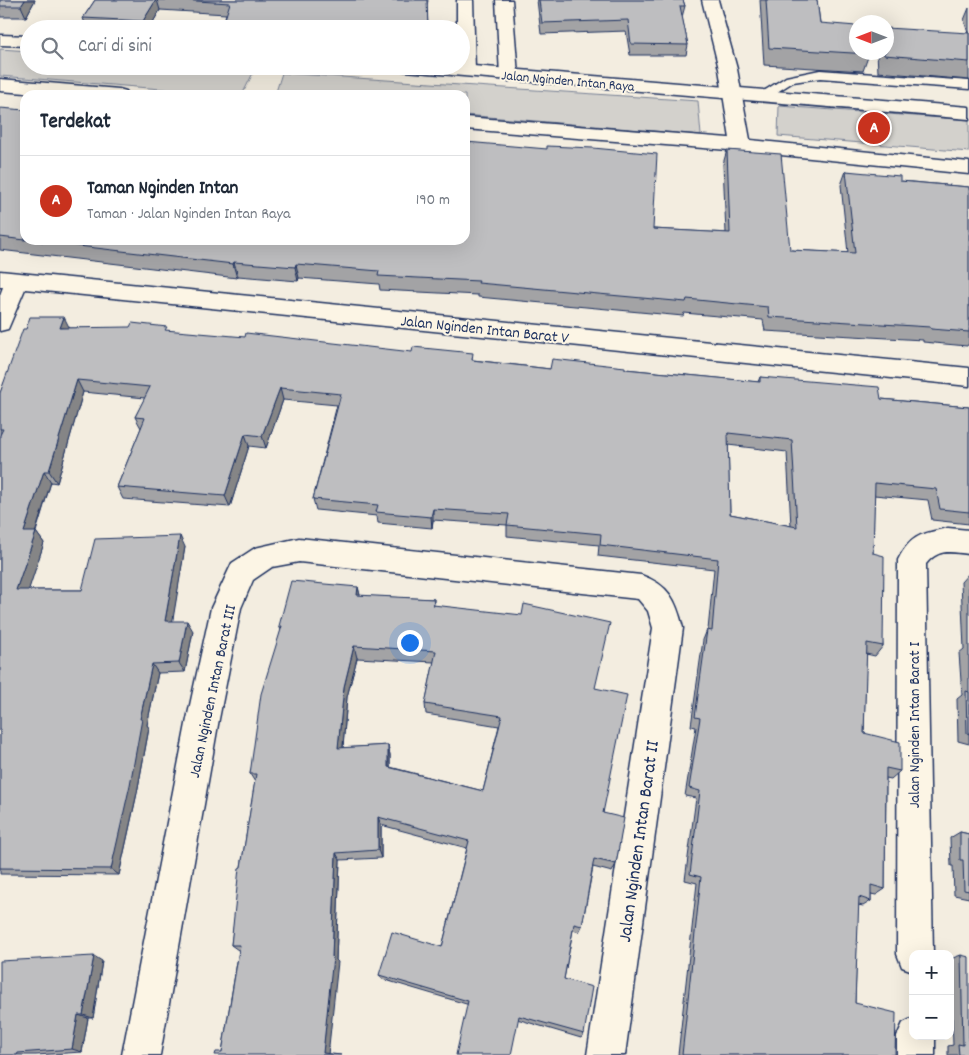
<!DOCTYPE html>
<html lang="id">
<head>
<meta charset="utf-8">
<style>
  body { margin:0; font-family:Dekko,sans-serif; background:#f2f2f3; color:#1f2937 }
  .controls { position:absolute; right:15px; bottom:15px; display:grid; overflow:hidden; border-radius:10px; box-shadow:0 5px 20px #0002 }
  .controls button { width:45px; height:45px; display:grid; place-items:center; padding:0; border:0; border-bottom:1px solid #e0e1e3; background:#fff; color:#1f2937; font:25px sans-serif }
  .compass { position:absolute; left:849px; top:15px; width:45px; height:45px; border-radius:50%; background:#fff; box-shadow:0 5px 20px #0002; rotate:270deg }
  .you { position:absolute; left:409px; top:642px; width:18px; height:18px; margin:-12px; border:4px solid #fff; border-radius:50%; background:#1a73e8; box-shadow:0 0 0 8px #1a73e833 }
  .badge { display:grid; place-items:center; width:32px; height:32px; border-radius:50%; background:#c8321e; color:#fff; font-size:16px; font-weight:700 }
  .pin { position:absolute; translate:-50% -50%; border:2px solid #fff; box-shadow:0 1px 5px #0006 }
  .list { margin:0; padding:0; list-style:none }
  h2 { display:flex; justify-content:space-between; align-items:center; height:65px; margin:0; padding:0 20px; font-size:21px }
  h2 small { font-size:16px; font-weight:400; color:#747a83 }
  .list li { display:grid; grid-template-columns:32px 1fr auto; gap:15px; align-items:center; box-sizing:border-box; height:90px; padding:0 20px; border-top:1px solid #e0e1e3 }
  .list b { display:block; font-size:19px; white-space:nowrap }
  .list p { margin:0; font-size:16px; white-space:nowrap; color:#747a83 }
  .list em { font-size:16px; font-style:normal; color:#747a83 }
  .icon { flex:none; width:28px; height:28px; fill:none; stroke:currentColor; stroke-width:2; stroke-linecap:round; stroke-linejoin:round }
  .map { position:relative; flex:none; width:969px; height:1055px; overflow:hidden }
  .search { position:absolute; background:#fff; box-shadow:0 5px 20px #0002; left:20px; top:20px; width:450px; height:55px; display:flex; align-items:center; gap:12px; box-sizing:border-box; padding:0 18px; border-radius:28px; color:#747a83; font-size:19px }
  .panel { position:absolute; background:#fff; box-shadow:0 5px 20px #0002; left:20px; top:90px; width:450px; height:155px; border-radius:15px }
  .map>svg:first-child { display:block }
  .green { fill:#d3d1cc; stroke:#778095 }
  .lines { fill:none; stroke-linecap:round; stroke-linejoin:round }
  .service-casing { stroke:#1b2f5e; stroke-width:3 }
  .minor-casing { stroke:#1b2f5e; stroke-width:3 }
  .tertiary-casing { stroke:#1b2f5e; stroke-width:3 }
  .service { fill:#fcf5e5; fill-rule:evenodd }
  .minor { fill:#fcf5e5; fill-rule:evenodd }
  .tertiary { fill:#fcf5e5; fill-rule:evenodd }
  .wall { fill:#a3a3a5; stroke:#1b2f5e; fill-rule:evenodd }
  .shaded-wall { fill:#858586; stroke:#1b2f5e }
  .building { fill:#bebec0; stroke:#1b2f5e; fill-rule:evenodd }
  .labels { text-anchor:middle; stroke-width:4; stroke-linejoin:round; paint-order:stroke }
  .far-street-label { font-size:14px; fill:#1b2f5e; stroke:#fcf5e5 }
  .street-label { font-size:16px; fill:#1b2f5e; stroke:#fcf5e5 }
  .near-street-label { font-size:19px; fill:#1b2f5e; stroke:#fcf5e5 }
</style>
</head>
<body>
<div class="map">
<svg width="969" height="1055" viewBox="0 0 969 1055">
  <rect width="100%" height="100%" fill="#f3ede0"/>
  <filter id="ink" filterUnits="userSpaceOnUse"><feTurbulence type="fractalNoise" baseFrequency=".02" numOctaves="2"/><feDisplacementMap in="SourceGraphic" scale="10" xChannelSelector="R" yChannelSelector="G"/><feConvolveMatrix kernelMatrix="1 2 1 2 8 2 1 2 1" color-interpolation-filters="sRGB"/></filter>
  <g filter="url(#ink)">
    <g class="green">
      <path d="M0,49L29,51V66L256,67L242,95H236L0,76Z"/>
      <path d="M282,73L698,101L701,135L465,115V95H275Z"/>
      <path d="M779,106L969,120V152L778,136Z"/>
    </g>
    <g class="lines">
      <g class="service-casing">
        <path id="service" d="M820,70L969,81V89L820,78L793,82L766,99H758L756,96L786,77Z"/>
      </g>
      <g class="minor-casing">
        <g id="minor">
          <path d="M457,0H473L475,70L472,74L466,75L460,74L457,66H461V29H457Z"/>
          <path d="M496,0H512L518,75L516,79L509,81L502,79L500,75Z"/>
          <path d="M702,0H718L737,69L751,145L748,149L741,151L734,149L731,145L719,69Z"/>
          <path d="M0,271L969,368V386L25,289L8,329L0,331V295L3,287H0Z"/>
          <path d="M948,528L969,530V554C951,552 939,548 926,564L933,954H913V971L902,967L897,954L898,560C911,534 922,534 948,528Z"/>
          <path d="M299,538L641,575C669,585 676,600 683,628L625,1055H587L653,628L648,611L638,599L299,562L272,567L253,580L241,608L219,719L160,1055H122L187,719L211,608L232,563L255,548Z"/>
          <path d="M913,1018V1036H935V1055H897V1036L903,1023Z"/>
        </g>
      </g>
      <g class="tertiary-casing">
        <g id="tertiary">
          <path d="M0,35L29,36V46L0,45Z"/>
          <path d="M461,65L969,107V119L405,71L399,70L396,66Z"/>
          <path d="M0,79L119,89L126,91L128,95H52L0,91Z"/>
          <path d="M465,117L741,139L969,162V174L741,151L465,129Z"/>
        </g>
      </g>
      <use href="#service" class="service"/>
      <use href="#minor" class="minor"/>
      <use href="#tertiary" class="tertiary"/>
    </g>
    <g class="wall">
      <path d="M0,0H35L26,17H0Z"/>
      <path d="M95,0H428L427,6L428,29H224L223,25L226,14L160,10L149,29H87L83,18Z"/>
      <path d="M537,0H683L685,6L682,17L688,45L686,55H630L626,31L541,34Z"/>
      <path d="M760,0H817L820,23L869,54L863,71L764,65Z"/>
      <path d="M969,8V80L878,72L877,52H886L968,33L964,20Z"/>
      <path d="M0,108L25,240L467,142L653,229L726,233L723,164L727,150L790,250L848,253L841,185L846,171L900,181L969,187V343L967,346L923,342V340L765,331L763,320L684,313L683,316L478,297V295L380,290L379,284L299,278L298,281L238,276L237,278L0,250Z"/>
      <path d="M69,328L168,331L473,360L550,369H625L758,382L760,377L881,399L969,407V524L932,520L928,500L874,495L873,553L883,646L875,656L866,654L864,733L900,771L891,779L886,778L885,889L876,895L871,894V901L863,906L858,905L855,1003L895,1055H678L697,883L685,880L696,798L685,796L696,727L691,726L703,640L707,630H708L714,569L598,556L599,545L507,536V525L433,520L432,528L378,523L377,516L316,510L313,499L337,405L283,400L266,448L249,446L230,507L123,499L117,487L141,428L135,417L145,398L83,392L57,483L51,482L36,532L44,543L28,590H82L185,547L172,621L193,631L185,672L158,673L147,725L149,728L137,793L119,875L0,874V393L26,329ZM728,445L787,452L791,526L730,514Z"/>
      <path d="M969,573V744L958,741L957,699L962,695L959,653L964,649L961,582Z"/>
      <path d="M358,587L360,596L434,599V605L595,688L603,813L616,864L612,872L593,867L582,926L579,932L573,930L564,979L584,1034L581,1038L382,979L379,975L442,947L467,848L381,825V858L340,860L336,960L338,962L222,1052L239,950H238L231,945L241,867L255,782L250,774L281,630L279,626ZM357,658L434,662L425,704L426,714L499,726L483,791L390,767V755L388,745L343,748L347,697Z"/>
      <path d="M960,832L969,834V898L954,895L953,866H951L950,838Z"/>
      <path d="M961,955L969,1055H948V1046L953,1045L950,959Z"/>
      <path d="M102,961L93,1018H88L82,1052L36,1055H0Z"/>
    </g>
    <g class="shaded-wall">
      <path d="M25,0H35L26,17L21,6Z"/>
      <path d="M156,0H157L160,10L149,29H145L143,21Z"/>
      <path d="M234,262L238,276L237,278L233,264Z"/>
      <path d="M296,264L299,278L298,281L295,267Z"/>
      <path d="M64,317L70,329L60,328Z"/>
      <path d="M77,380L83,392L57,483L49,471Z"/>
      <path d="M280,388L283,400L266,448L262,436Z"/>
      <path d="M245,434L249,446L230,507L225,496Z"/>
      <path d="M44,471L51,482L32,543L24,532Z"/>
      <path d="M433,509V520L432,528L431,517Z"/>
      <path d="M36,532L44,543L25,601L16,590Z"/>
      <path d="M180,536L185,547L171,631L165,621Z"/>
      <path d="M358,587L361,599L357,595Z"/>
      <path d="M187,621L193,631L185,672L179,663Z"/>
      <path d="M354,646L357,658L347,697L342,758L338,748L344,687Z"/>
      <path d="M152,664L158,673L147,725L149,728L137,793L119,875L111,869L140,719Z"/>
      <path d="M388,745L390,755V776L388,767Z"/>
      <path d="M378,817L381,825V858L378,850Z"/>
      <path d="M336,853L340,860L336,960L338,962L328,1055L323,1053L332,957Z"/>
      <path d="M94,956L102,961L93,1018L83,1015Z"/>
      <path d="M78,1015L88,1018L82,1052L72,1049Z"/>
    </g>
    <g class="building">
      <path d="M0,0H25L21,6H0Z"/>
      <path d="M95,0H156L143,21L83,18Z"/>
      <path d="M180,0H427L428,28L373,29V26L223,25L230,3Z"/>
      <path d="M539,0H683L685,6H680L688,45L631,44L628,20L542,23Z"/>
      <path d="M766,0H817L820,23L856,26V52H868L869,54L769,48Z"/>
      <path d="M886,28L969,33V62L884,55V52H886Z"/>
      <path d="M0,108L25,110V240L0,237Z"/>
      <path d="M465,138H466V142L547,149V146L593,148L657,154L653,229L730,233L727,150L781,154L790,250L855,253L846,171L900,176V181L969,187V332L931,329L930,327L769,317L768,307L687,299L686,302L478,283L479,281L378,276L379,271L296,264L295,267L234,262L233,264L27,240H465Z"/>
      <path d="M30,317H64L60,328L130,327L132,323L167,327L165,330L245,337L246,333L412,352L413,347L473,353L472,360L550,369L552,359L625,367V369L760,382V377L879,387L881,399L969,407V512L940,509L936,489L875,483L873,553L884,556L883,646L867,643L864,733L900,742V771L886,768L885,889L871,885V901L859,897L855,1003L896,1013L895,1055H682L701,877L690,874L700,791L689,788L700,718L695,717L707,630L712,631L718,559L600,545L601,534L507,525L509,514L433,509L431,517L376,512L378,505L313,499L341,394L280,388L262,436L245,434L225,496L117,487L145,418L135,417L150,387L77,380L49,471H44L24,532H36L16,590H82L95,539L180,536L165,621H187L179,663L152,664L140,719H142L130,785L111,869L0,868V435L3,429H0V393L23,329H26ZM728,433L792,440L797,527L730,514Z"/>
      <path d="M291,581L358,587L357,595L434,599L433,605L522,615L524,604L610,623L595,688L627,695L603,813L624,818L616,864L594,859L582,926L574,924L564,979L592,987L584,1034L519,1016L511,1055H456L468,1001L379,975L392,932L442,947L469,841L378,817V850L336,853L332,957H333L323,1053L341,1055H215L216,1052H222L240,945H231L239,868L241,867L256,774H250L261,694L282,626H279ZM354,646L436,651L425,704L502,716L483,791L388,767V745L338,748L344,687Z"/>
      <path d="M966,691L969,692V734L967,733Z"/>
      <path d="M960,832L969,834V891L964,890L963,860H960Z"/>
      <path d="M961,955L969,957V1055H959L958,1044L963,1045Z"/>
      <path d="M94,956L83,1015H78L72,1049L18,1053L17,1055H0V961Z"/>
    </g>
  </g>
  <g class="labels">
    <g class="far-street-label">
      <text transform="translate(568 80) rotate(5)" y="5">Jalan Nginden Intan Raya</text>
    </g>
    <g class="street-label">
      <text transform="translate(485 328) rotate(6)" y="6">Jalan Nginden Intan Barat V</text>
      <text transform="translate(211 691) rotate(-78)" y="6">Jalan Nginden Intan Barat III</text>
      <text transform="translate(913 725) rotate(-90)" y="6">Jalan Nginden Intan Barat I</text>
    </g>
    <g class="near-street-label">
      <text transform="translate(637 841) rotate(-82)" y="7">Jalan Nginden Intan Barat II</text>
    </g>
  </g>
</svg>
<div class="controls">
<button>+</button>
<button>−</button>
</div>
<svg class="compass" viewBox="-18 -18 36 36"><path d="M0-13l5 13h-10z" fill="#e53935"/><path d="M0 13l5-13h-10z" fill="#747a83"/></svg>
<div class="you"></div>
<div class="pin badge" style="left:874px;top:128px">A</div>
<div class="search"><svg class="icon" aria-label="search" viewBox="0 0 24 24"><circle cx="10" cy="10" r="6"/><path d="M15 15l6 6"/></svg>Cari di sini</div>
<section class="panel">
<h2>Terdekat<small></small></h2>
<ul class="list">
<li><span class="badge">A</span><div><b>Taman Nginden Intan</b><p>Taman · Jalan Nginden Intan Raya</p></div><em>190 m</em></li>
</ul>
</section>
</div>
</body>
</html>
